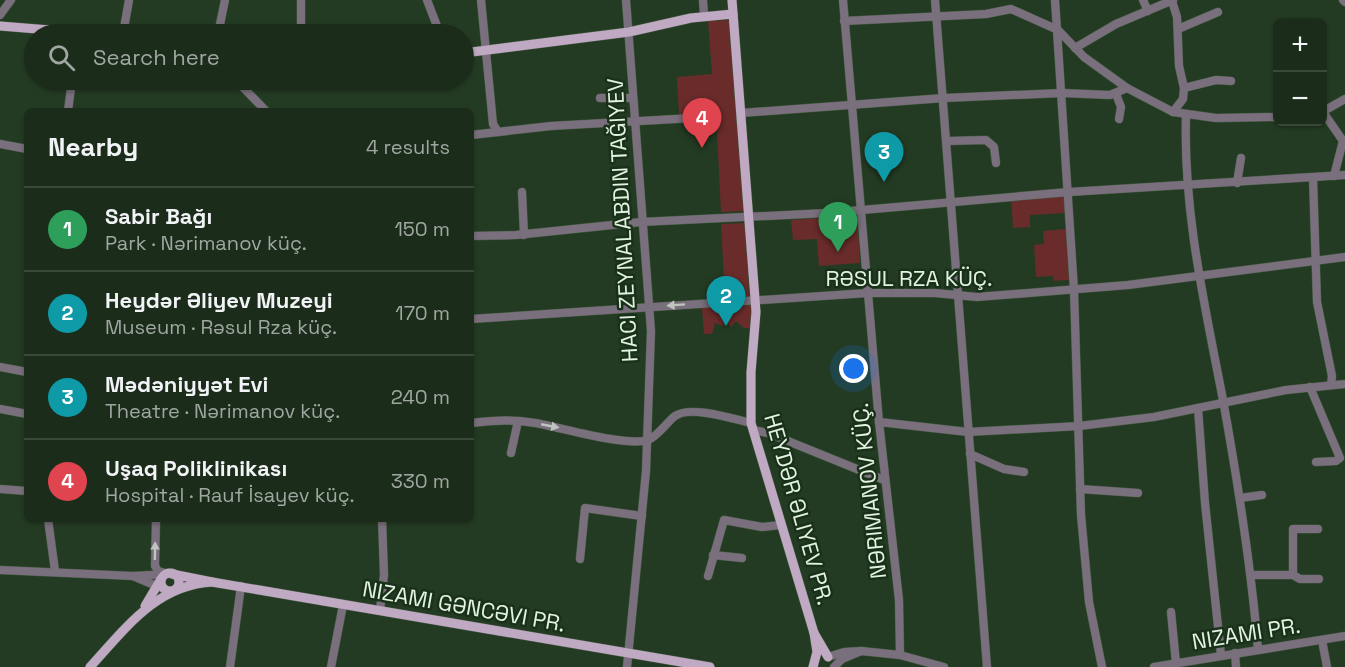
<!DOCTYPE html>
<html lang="en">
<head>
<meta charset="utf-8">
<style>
  body { margin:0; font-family:"Space Grotesk",sans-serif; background:#283827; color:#f1f3f6 }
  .controls { position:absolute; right:18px; top:18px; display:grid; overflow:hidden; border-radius:9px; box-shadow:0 2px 4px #0004 }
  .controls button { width:54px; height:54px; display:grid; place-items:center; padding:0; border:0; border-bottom:2px solid #394839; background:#1b2c1a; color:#f1f3f6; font:30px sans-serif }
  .you { position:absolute; left:854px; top:369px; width:21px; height:21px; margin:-15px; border:4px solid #fff; border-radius:50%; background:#1a73e8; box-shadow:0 0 0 9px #1a73e833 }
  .badge { display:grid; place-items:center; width:39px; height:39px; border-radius:50%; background:#ed8cf9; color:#fff; font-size:20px; font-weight:700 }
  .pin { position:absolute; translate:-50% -50px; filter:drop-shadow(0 2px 3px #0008) }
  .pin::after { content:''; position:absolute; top:32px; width:21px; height:18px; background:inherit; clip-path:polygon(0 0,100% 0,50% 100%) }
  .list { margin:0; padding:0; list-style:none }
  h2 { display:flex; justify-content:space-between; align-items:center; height:78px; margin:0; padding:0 24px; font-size:26px }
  h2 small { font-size:20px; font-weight:400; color:#a0a7a2 }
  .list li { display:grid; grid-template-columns:39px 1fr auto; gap:18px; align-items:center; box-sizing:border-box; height:84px; padding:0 24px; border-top:2px solid #394839 }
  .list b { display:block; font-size:22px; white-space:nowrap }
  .list p { margin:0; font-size:20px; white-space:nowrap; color:#a0a7a2 }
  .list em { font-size:20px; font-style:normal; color:#a0a7a2 }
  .icon { flex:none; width:33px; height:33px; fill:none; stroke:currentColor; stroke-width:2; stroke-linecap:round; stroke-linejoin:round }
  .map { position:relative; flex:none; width:1345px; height:667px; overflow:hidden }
  .search { position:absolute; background:#1b2c1a; box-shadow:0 2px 4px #0004; left:24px; top:24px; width:450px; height:66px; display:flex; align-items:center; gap:15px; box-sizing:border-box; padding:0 21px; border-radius:33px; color:#a0a7a2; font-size:22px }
  .panel { position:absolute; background:#1b2c1a; box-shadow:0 2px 4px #0004; left:24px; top:108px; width:450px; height:414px; border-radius:9px }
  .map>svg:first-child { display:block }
  .green { fill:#6a2c2b }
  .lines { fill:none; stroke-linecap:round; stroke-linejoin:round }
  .minor-casing { stroke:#435842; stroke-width:9 }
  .major-casing { stroke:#435842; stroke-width:10 }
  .minor { stroke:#7a6f7c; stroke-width:8 }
  .major { stroke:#c0a9c2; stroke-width:9 }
  .oneway { fill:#bec4be }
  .labels { text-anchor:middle; stroke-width:5; stroke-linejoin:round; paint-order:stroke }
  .street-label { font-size:22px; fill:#e3f2e2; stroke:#1a3119 }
</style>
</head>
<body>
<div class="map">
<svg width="1345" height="667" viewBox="0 0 1345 667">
  <rect width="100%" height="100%" fill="#243b23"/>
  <g class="green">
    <path d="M729,20L744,211L721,212L716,113L679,116L677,77L712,74L708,21Z"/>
    <path d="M1065,195L1066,213L1030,215V227L1013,228L1011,199Z"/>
    <path d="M857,216L860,263L819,266L817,239L793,240L791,220Z"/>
    <path d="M746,223L749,296H725L721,224Z"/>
    <path d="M1066,229L1069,280L1054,281L1053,276L1036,277L1034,245L1044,244L1043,231Z"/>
    <path d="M751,305V328H744L736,321L731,327L727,322L722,326L715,323L712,334H704L702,308Z"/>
  </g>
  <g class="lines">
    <g class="minor-casing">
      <g id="minor">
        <path d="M301,0V34"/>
        <path d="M427,0L440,34"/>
        <path d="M481,0L493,124L498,132"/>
        <path d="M626,0L651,331L646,471L627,667"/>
        <path d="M703,0L704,16"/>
        <path d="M843,0L879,422L899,600L900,655"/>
        <path d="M935,0L987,667"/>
        <path d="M1055,0L1074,290L1081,515L1089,602L1102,667"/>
        <path d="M1143,0L1148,11"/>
        <path d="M1343,0L1345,2"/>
        <path d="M1172,1L1177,17L1179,66L1184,88L1183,99L1173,112"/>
        <path d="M0,15L11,0"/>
        <path d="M844,21L986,14L1011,9L1058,30L1084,57L1127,88L1173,112L1216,118L1278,117"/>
        <path d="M1178,29L1218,12"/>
        <path d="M123,34L129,0"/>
        <path d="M218,34L225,0"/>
        <path d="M1075,48L1116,24L1173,0"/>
        <path d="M236,80L266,111"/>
        <path d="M193,82L194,80"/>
        <path d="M1184,88L1216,80L1231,81"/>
        <path d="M1116,94L1121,107L1119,119"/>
        <path d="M600,98H633"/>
        <path d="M68,111L72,80"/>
        <path d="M1322,112L1345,99"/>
        <path d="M1323,112L1343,141L1334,176"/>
        <path d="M741,113L944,98L1062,93L1110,95L1127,88"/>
        <path d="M1186,115C1183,212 1205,306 1223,400C1238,483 1251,565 1258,649"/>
        <path d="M471,135L551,126L711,117"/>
        <path d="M947,141L986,140L994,147L996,163"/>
        <path d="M0,144L27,149"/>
        <path d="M1313,178L1317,302L1332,376L1331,385"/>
        <path d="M1237,183L1241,158"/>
        <path d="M522,192L524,235"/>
        <path d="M471,236L516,235L641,222L827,213L1069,192L1345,175"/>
        <path d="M471,319L868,293H935L977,297L1128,285L1345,257"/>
        <path d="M0,367L27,372"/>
        <path d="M1310,387L1340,458L1336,461L1316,462"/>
        <path d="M1198,408L1205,503L1221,655"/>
        <path d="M0,409L27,414"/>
        <path d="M879,422L968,432L1079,426L1154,417L1286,390L1345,384"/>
        <path d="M471,423C492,420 514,419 535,423C560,427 625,447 648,440C658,436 667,422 675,416C691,405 733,419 751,423"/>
        <path d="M753,430L768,433L884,480"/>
        <path d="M511,453L518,421"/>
        <path d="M970,454L1004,469L1024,472"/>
        <path d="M0,489L27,491"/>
        <path d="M1080,489L1138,493"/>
        <path d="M1240,498L1262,495"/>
        <path d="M48,519L55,571"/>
        <path d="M156,519L155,566L158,571L165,573"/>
        <path d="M713,555L742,558"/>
        <path d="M580,559L585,508L642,516"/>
        <path d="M0,570L133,576"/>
        <path d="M1252,575H1293L1300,579H1319"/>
        <path d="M1293,575V529H1318"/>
        <path d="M708,576L724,520L762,527L781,525"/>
        <path d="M166,590L133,576L169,574"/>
        <path d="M380,610L384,575L382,519"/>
        <path d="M1171,612L1176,663"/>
        <path d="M1322,640L1327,667"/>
        <path d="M861,651L900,655L944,667"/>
        <path d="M1235,653L1236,667"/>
        <path d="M828,657L844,652L861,651L842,659L834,667"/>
        <path d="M230,667L241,586"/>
        <path d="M331,667L343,605"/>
        <path d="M1154,667L1345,636"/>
      </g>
    </g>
    <g class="major-casing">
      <g id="major">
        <path d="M732,0L756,312L751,372V423L814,633"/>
        <path d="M0,26L99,34"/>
        <path d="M464,53L629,32L691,18L733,14"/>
        <circle cx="170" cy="582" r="9"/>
        <path d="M212,582L710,667"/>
        <path d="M145,606L161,579"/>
        <path d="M90,667C125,629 156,585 212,582L172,574"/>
        <path d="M813,667L817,652L814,633L828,657"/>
      </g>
    </g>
    <use href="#minor" class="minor"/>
    <use href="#major" class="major"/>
  </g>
  <defs><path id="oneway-solid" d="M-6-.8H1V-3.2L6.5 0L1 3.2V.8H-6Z" transform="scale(1.5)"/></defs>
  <g class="oneway">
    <use href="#oneway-solid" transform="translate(676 305) rotate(176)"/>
    <use href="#oneway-solid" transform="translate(550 426) rotate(11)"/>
    <use href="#oneway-solid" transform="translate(155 551) rotate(-89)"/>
  </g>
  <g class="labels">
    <g class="street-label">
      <text transform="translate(622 220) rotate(-93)" y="8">HACI ZEYNALABDIN TAĞIYEV</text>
      <text x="909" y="286">RƏSUL RZA KÜÇ.</text>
      <text transform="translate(869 491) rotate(-96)" y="8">NƏRIMANOV KÜÇ.</text>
      <text transform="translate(799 509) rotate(74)" y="8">HEYDƏR ƏLIYEV PR.</text>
      <text transform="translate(464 606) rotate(10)" y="8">NIZAMI GƏNCƏVI PR.</text>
      <text transform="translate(1246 633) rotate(-9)" y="8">NIZAMI PR.</text>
    </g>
  </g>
</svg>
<div class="controls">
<button>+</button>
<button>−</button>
</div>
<div class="you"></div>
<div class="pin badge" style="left:838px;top:252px;background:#2e9e5b">1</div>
<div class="pin badge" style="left:726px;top:326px;background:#0f9aa8">2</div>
<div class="pin badge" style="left:884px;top:182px;background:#0f9aa8">3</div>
<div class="pin badge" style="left:702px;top:148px;background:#e0444e">4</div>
<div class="search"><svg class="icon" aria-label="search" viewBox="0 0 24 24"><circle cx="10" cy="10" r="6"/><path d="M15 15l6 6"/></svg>Search here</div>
<section class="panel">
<h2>Nearby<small>4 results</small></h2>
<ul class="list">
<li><span class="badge" style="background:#2e9e5b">1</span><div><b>Sabir Bağı</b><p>Park · Nərimanov küç.</p></div><em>150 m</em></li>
<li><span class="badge" style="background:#0f9aa8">2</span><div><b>Heydər Əliyev Muzeyi</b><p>Museum · Rəsul Rza küç.</p></div><em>170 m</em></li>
<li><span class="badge" style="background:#0f9aa8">3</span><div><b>Mədəniyyət Evi</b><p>Theatre · Nərimanov küç.</p></div><em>240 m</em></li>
<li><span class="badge" style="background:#e0444e">4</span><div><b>Uşaq Poliklinikası</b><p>Hospital · Rauf İsayev küç.</p></div><em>330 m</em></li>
</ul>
</section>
</div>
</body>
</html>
